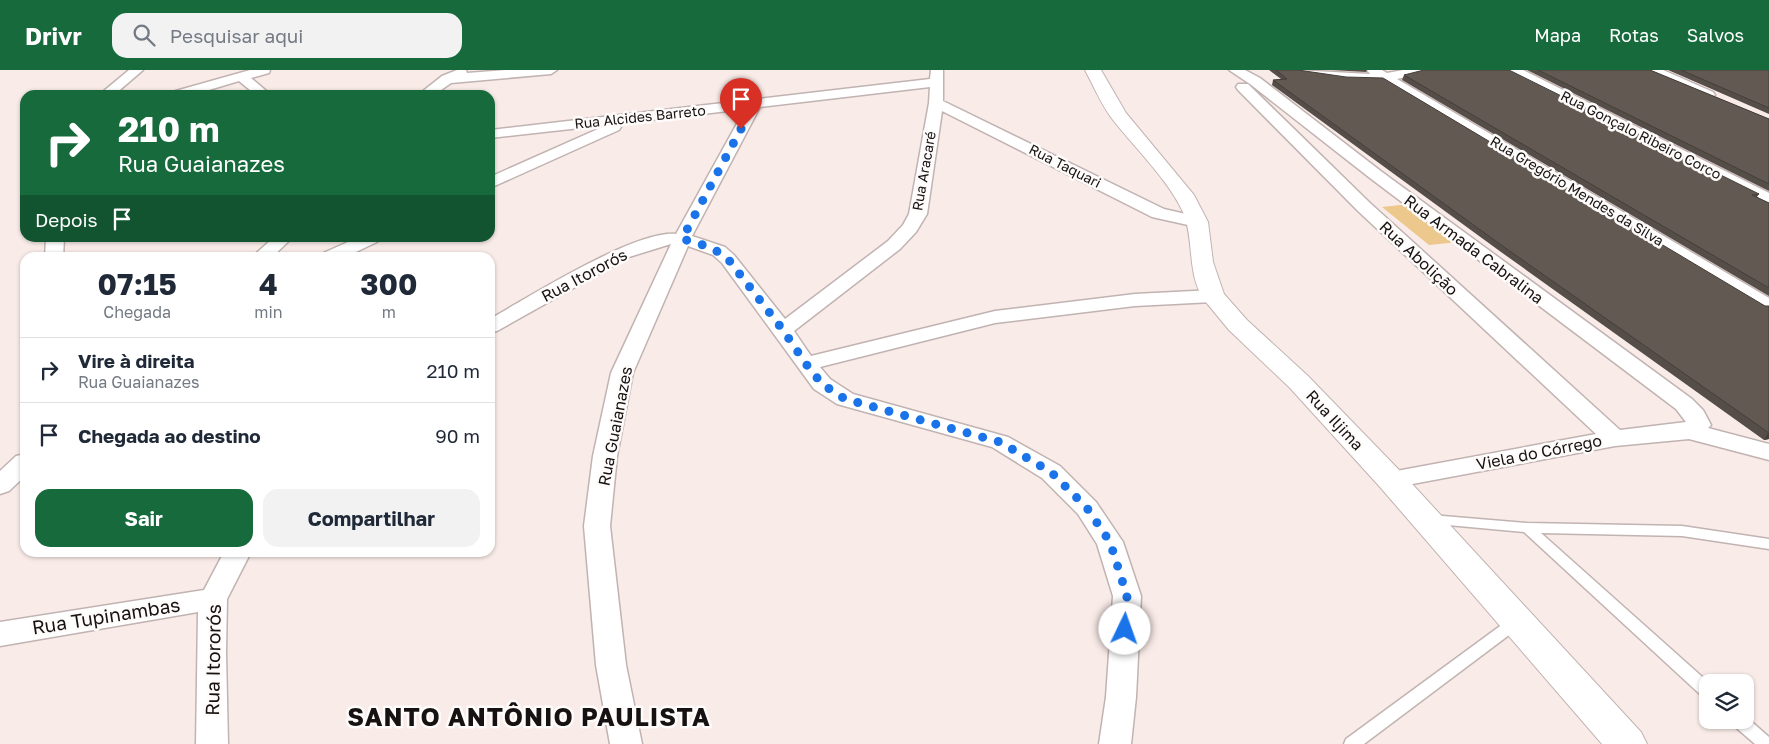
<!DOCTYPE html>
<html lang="pt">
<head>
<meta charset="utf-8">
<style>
	body { margin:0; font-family:"Golos Text",sans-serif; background:#f2f2f3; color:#1f2937; height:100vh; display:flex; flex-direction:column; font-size:19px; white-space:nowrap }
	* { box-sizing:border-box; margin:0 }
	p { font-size:16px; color:#747a83 }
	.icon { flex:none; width:28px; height:28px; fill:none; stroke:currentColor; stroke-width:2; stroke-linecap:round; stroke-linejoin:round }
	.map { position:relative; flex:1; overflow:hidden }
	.side { position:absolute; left:20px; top:182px; width:475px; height:305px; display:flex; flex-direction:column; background:#fff; border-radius:15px; box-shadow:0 1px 4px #0004 }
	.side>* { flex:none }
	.top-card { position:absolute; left:20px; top:20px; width:475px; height:152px; border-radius:15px; box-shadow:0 1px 4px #0004; background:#166a3b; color:#fff; overflow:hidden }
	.tools { position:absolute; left:1699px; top:604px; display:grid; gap:10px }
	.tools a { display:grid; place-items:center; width:55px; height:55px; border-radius:10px; background:#fff; box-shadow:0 1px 4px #0004; font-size:25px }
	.pin { position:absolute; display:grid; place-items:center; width:42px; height:42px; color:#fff; margin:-51px -21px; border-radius:50% 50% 50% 0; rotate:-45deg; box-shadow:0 0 5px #0007 }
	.pin .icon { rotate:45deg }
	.me { position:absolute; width:55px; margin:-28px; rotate:3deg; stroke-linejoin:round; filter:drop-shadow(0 0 4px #0008) }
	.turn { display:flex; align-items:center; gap:18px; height:105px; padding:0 15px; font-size:22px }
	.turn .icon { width:65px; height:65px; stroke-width:2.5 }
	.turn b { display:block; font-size:35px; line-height:42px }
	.then { display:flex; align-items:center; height:48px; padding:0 15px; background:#0003; gap:10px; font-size:19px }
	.eta { display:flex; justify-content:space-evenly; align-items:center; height:85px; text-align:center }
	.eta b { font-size:30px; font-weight:700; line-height:35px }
	.primary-button { display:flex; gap:10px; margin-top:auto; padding:10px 15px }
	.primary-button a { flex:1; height:58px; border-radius:15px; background:#166a3b; color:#fff; font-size:20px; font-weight:700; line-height:58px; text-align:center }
	.primary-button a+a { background:#f2f2f3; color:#1f2937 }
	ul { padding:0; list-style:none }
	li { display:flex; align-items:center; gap:15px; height:65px; padding:0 15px; border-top:1px solid #e0e1e3 }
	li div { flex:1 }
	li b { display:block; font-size:19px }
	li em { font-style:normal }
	header { display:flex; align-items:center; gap:30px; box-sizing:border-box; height:70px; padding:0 25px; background:#166a3b; color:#fff }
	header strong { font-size:24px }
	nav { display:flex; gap:28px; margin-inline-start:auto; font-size:18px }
	.search { width:350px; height:45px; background:#f2f2f3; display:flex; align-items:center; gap:12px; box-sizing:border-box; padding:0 18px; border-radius:15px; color:#747a83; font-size:19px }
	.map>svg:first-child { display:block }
	.green { fill:#edc88c }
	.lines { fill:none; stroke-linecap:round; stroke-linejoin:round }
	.lane-casing { stroke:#c1b3b1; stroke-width:3 }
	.street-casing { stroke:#c1b3b1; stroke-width:3 }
	.secondary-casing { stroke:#c1b3b1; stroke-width:2 }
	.lane { fill:#fff; fill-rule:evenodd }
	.street { fill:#fff; fill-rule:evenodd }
	.secondary { fill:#fff; fill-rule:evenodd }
	.wall { fill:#554d47 }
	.shaded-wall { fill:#453e3a }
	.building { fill:#635953; stroke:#453e3a }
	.route { stroke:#1a73e8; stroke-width:9; stroke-dasharray:0 16.2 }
	.labels { text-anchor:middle; stroke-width:5; stroke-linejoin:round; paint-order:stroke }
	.far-street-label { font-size:14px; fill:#171211; stroke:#fefbfb }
	.street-label { font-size:16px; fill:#171211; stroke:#fefbfb }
	.near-street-label { font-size:19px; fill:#171211; stroke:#fefbfb }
	.near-district-label { font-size:25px; font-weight:bold; letter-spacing:1px; fill:#171211; stroke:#fefbfb }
</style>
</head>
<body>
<header>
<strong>Drivr</strong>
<div class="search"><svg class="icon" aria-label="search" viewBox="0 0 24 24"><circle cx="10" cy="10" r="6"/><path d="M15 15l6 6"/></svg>Pesquisar aqui</div>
<nav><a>Mapa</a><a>Rotas</a><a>Salvos</a></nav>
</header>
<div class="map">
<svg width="1769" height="674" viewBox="0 0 1769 674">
	<rect width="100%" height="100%" fill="#f9ebe8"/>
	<polygon class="green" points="1410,134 1459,172 1429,175 1382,137"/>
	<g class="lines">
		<defs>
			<g id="lane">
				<polygon points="1431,445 1527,453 1682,456 1769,469 1769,479 1682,466 1541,463 1708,612 1708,628 1703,627 1524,462 1426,453 1425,450 1426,447"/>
				<polygon points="1516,546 1521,548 1523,552 1521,556 1364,674 1344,674 1346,669 1511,548"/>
				<polygon points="1745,646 1769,667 1769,674 1755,674 1733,655 1731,650 1745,650"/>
			</g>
			<g id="street">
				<polygon points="129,0 143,0 114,25 99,25"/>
				<polygon points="250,0 270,0 269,3 251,8 271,25 256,25 239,11 192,25 170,25 172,22"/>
				<polygon points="457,0 466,0 467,3 506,0 557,0 551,4 451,13 434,25 418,25 442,6"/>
				<path d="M931 0H943V31L1164 139 1203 148 1206 152 1203 156 1197 157 1152 147 942 41 927 144 916 162 900 179 794 261 811 286 995 241 1135 224 1213 220 1220 222 1223 226 1220 230 1213 232 1135 236 995 253 820 297 830 309 853 324 1008 367 1060 396 1096 432 1123 472 1141 526 1136 627 1131 674H1099L1106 627 1113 526 1097 474 1078 444 1042 408 992 377 837 334 814 319 722 193 713 185 688 176 633 303 617 386 610 456 626 595 642 674H610L596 595 584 456 593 386 611 303 671 174 629 187 497 261 490 263V249C529 227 635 160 676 164L745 39 618 54 621 57 619 60 490 118V107L607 55 490 68V60L930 9ZM930 17 929 33 909 144 903 155 888 171 785 249 734 185 725 177 692 166 760 37Z"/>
				<polygon points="1229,0 1245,0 1260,8 1382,102 1692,329 1703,340 1711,355 1708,358 1769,374 1769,390 1689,369 1615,376 1391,418 1382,416 1379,410 1382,404 1391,402 1596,364 1358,141 1238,20 1236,17 1238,14 1248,14 1370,133 1620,360 1686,352 1676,339 1370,108 1250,14"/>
				<polygon points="1296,0 1370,4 1367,0 1382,0 1387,3 1403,0 1423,0 1422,3 1397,9 1769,228 1769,242 1762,240 1382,11 1345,10 1297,3"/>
				<polygon points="1507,0 1523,0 1769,123 1769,134 1508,3"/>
				<polygon points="1646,0 1663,0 1713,22 1715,25 1708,29 1703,28 1647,3"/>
				<polygon points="46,168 64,168 63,188 45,188"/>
				<polygon points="273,168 292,168 271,188 251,188"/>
				<polygon points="357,168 380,168 377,172 343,188 318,188 321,184"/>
				<polygon points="25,384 25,406 9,421 0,424 0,401 16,386"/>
				<polygon points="224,482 251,482 227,529 226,583 228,674 196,674 198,542 0,576 0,552 204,520"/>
			</g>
			<path id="secondary" d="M1085 0H1101L1126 43 1194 125 1208 152 1213 192 1224 224 1247 250 1308 306 1402 403 1641 662 1647 674H1602L1380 417 1290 318 1229 260 1205 231C1186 205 1195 170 1183 142 1169 111 1135 78 1113 50 1102 36 1094 17 1085 0Z"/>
		</defs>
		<use href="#lane" class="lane-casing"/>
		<use href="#street" class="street-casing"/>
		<use href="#secondary" class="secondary-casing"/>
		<use href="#lane" class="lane"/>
		<use href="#street" class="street"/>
		<use href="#secondary" class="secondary"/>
	</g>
	<g class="wall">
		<polygon points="1269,0 1298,0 1765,236 1769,369 1764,370 1501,182 1272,15 1273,10 1281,9"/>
		<polygon points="1331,0 1367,0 1366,2"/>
		<polygon points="1527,0 1650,0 1769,49 1769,121"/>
		<polygon points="1668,0 1769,0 1769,44"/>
		<polygon points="1404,5 1759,124 1757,127 1769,133 1769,226 1402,10"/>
	</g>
	<polygon class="shaded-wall" points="1768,363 1769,363 1769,369 1764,370"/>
	<g class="building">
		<polygon points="1276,0 1298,0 1346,7 1383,8 1765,236 1769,236 1769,363 1504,177 1273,10 1287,9"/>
		<polygon points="1424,0 1509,0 1759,124 1752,125 1769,133 1769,218 1404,5"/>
		<polygon points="1538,0 1650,0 1769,49 1769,114"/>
		<polygon points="1681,0 1769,0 1769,38"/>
	</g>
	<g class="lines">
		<path class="route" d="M741 59 682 169C699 173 715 178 728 189L783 260 806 294 822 314 845 329 1000 372 1051 402 1087 438 1110 472 1127 526 1125 559"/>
	</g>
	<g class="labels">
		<g class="far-street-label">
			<text transform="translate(640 47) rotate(-6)" y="5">Rua Alcides Barreto</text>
			<text transform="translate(1641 65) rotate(27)" y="5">Rua Gonçalo Ribeiro Corco</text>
			<text transform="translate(1065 96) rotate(27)" y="5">Rua Taquari</text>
			<text transform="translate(924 101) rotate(-80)" y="5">Rua Aracaré</text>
			<text transform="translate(1577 121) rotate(31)" y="5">Rua Gregório Mendes da Silva</text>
		</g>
		<g class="street-label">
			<text transform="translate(1474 179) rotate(37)" y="6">Rua Armada Cabralina</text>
			<text transform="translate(1419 188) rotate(43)" y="6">Rua Abolição</text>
			<text transform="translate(584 205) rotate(-28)" y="6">Rua Itororós</text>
			<text transform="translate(1335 350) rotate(47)" y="6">Rua Iljima</text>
			<text transform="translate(615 356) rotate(-79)" y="6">Rua Guaianazes</text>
			<text transform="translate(1539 382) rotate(-11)" y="6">Viela do Córrego</text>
		</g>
		<g class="near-street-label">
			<text transform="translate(106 546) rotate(-9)" y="7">Rua Tupinambas</text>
			<text transform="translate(213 590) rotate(-89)" y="7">Rua Itororós</text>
		</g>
		<g class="near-district-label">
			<text x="529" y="656">SANTO ANTÔNIO PAULISTA</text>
		</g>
	</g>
</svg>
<div class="tools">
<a><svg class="icon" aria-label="layers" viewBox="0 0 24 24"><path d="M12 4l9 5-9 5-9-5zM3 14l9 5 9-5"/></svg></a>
</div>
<div class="pin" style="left:741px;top:59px;background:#d93025"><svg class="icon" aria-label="arrive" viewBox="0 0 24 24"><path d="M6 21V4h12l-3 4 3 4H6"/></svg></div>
<svg class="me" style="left:1125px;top:559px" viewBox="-20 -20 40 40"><circle r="19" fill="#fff"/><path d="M0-13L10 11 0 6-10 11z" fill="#1a73e8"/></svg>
<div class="top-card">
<div class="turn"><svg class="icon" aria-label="right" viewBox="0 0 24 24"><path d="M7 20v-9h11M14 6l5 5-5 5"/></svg><div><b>210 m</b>Rua Guaianazes</div></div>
<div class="then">Depois<svg class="icon" aria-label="arrive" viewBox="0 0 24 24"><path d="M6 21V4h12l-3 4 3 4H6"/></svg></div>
</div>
<section class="side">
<div class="eta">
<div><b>07:15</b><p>Chegada</p></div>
<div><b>4</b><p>min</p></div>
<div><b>300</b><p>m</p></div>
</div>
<ul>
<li><svg class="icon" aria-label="right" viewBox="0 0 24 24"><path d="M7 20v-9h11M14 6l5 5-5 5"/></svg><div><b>Vire à direita</b><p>Rua Guaianazes</p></div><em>210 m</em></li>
<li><svg class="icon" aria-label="arrive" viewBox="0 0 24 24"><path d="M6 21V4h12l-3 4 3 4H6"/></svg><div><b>Chegada ao destino</b></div><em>90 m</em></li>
</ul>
<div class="primary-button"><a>Sair</a><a>Compartilhar</a></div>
</section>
</div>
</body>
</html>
